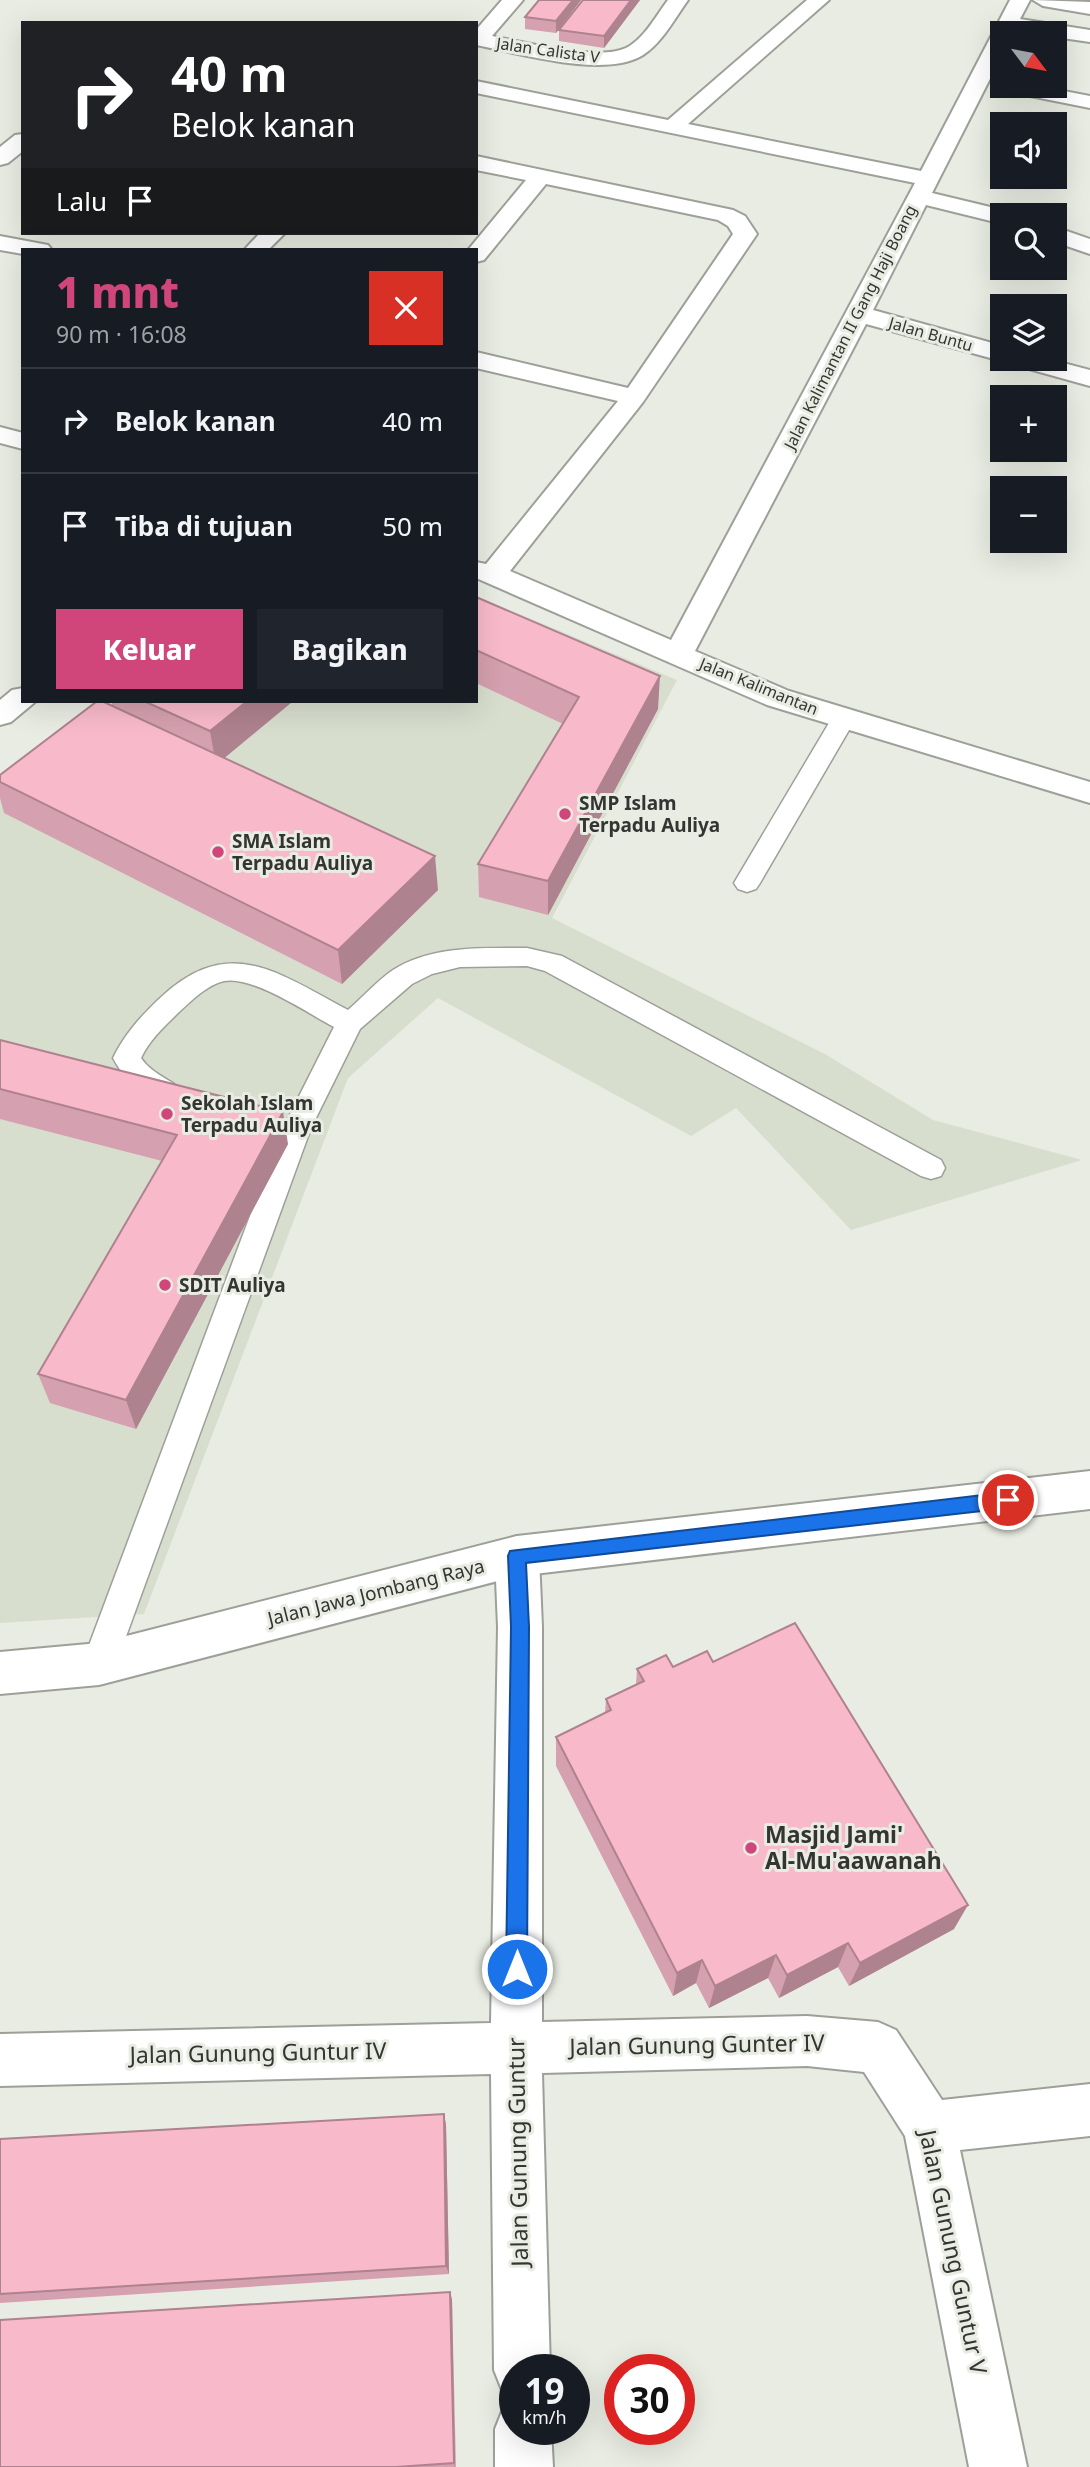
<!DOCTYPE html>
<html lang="id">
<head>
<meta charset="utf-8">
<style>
	body { margin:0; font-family:"Noto Sans",sans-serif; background:#20242c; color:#f1f3f6; height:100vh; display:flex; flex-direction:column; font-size:26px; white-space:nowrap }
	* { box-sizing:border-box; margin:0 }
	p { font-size:23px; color:#9ea1a6 }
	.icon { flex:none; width:38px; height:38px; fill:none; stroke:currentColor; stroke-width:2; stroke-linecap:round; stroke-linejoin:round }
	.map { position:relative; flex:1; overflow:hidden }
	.details { position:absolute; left:21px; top:248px; width:457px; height:455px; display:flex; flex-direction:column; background:#171b24; border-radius:0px; box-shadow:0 7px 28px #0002 }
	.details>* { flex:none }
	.banner { position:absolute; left:21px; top:21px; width:457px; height:214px; border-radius:0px; box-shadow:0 7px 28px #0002; background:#202124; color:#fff; overflow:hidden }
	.needle { width:46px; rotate:122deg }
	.controls { position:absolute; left:990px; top:21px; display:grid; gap:14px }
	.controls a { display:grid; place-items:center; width:77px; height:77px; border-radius:0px; background:#171b24; box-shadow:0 7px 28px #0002; font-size:35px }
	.speed { position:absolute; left:499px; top:2354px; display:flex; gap:14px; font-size:35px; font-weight:700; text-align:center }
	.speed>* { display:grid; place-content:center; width:91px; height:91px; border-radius:50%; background:#171b24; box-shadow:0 7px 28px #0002; line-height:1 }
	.speed small { font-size:18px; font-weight:400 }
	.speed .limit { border:10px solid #d22; background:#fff; color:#111 }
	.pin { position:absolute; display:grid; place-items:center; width:60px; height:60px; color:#fff; margin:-30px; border:4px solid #fff; border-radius:50%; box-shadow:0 2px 7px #0007 }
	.me { position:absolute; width:77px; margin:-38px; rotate:0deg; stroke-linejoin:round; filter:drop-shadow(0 0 5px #0008) }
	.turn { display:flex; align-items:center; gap:24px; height:147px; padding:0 35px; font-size:32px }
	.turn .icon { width:91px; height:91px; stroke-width:2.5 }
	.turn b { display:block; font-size:49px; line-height:60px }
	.then { display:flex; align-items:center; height:66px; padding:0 35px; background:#0003; gap:14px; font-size:26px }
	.round { display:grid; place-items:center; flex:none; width:74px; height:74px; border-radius:0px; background:#20242c }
	.headline { display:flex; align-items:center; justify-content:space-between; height:119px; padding:0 35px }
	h1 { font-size:42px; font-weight:800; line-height:52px; color:#d0457a }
	.action { display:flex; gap:14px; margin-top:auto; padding:14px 35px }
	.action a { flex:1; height:80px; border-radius:0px; background:#d0457a; color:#fff; font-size:28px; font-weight:800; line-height:80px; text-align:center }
	.action a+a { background:#20242c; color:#f1f3f6 }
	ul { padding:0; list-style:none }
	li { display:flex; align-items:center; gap:21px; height:105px; padding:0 35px; border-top:2px solid #363941 }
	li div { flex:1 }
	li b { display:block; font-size:26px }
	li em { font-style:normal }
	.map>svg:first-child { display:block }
	.built { fill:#d8dece }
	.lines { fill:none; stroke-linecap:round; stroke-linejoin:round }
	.lane-casing { stroke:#9da098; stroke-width:3 }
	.street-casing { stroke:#9da098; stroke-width:4 }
	.secondary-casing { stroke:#9da098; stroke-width:4 }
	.lane { fill:#fff; fill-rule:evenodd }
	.street { fill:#fff; fill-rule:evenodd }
	.secondary { fill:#fff; fill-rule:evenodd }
	.wall { fill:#d5a0af }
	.shaded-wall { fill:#ae828e }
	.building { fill:#f8bacb; stroke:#ae828e; stroke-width:2 }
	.route { fill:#1a73e8; stroke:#114b97; stroke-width:2 }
	.poi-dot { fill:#d0457a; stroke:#e8ece2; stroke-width:2.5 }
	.labels { text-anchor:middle; stroke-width:6; stroke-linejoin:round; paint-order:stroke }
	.far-street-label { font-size:16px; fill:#343532; stroke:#e8ece2 }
	.poi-label { font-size:19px; font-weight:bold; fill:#343532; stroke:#e8ece2; text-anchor:start }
	.street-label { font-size:19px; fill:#343532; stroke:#e8ece2 }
	.near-poi-label { font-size:23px; font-weight:bold; fill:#343532; stroke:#e8ece2; text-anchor:start }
	.near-street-label { font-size:23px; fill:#343532; stroke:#e8ece2 }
</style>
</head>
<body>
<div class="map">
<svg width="1090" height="2467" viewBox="0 0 1090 2467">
	<rect width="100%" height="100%" fill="#e8ece2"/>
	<polygon class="built" points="476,596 677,680 552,918 825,1054 933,1120 1082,1160 851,1230 736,1108 691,1136 438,998 348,1078 144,1614 0,1623 0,787 110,702 476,702"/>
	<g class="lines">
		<defs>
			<g id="lane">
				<polygon points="844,711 852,713 856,718 760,883 756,889 747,892 738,889 734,883 832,718 836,713"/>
				<path d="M527 948 562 956 941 1160 945 1168 941 1176 931 1179 921 1176 545 971 527 966 460 967 432 974 412 984 360 1029 311 1128 116 1664 111 1676 99 1680 87 1676 82 1664 283 1128 334 1027C309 1014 252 975 224 981 207 985 192 1000 179 1012 165 1026 150 1039 141 1058 154 1077 177 1081 184 1093L180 1100C150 1110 126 1082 113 1058 125 1034 140 1017 159 999 228 933 276 972 348 1010 363 997 377 981 393 970 432 945 483 948 527 948Z"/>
			</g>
			<g id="street">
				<path d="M502 0H523L492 36C522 42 599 61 626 48 644 39 656 16 668 0H688C675 18 662 43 643 55 605 79 518 53 476 45V30Z"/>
				<polygon points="807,0 829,0 688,124 921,171 1010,0 1030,0 1020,19 1090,30 1090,42 1055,37 1055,33 1015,30 1013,33 1003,33 1003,53 932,193 1011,212 1013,215 1003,215 1003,224 926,205 873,310 1003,346 1003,359 1048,359 1090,370 1090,386 1011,364 1008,360 994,359 866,324 695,651 789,691 1090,782 1090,803 767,705 476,578 476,562 486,564 618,401 476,368 476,352 628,388 733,234 728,226 718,220 546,184 484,260 476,262 476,250 468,250 526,180 476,170 476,156 733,210 745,216 757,234 643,402 510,571 671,640 915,183 476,93 476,81 668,120"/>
				<polygon points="1033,0 1090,2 1090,14 1043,6"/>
				<polygon points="1003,81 1003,86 1038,86 1090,96 1090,108 1000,90 997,86"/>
				<polygon points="23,134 23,151 8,163 0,165 0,147 15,135"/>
				<polygon points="1055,227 1090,239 1090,254 1055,242"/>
				<polygon points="260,233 285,233 268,250 244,250"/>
				<polygon points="0,236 48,245 52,250 23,250 23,254 0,250"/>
				<polygon points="0,427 23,433 23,449 0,443"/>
				<polygon points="23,688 23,702 35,702 11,722 0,725 0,700 12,690"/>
				<polygon points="517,1536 532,1542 539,1556 542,1627 542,2022 807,2016 878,2022 896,2030 942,2100 1090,2084 1090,2136 960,2150 1027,2467 969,2467 905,2136 864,2072 807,2066 542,2073 550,2370 514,2370 514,2395 502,2390 494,2370 491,2074 0,2086 0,2034 491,2023 498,1627 495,1556 502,1542"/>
				<polygon points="514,2404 514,2429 551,2429 553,2467 495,2467 495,2429 503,2409"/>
			</g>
			<polygon id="secondary" points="1090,1471 1090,1509 517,1576 99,1685 0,1694 0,1652 99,1643 517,1536"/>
		</defs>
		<use href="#lane" class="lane-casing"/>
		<use href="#street" class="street-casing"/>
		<use href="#secondary" class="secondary-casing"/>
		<use href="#lane" class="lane"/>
		<use href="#street" class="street"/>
		<use href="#secondary" class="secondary"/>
	</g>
	<g class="wall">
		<polygon points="539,0 581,0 556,33 525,29 525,17"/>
		<polygon points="583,0 640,0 604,48 559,41 559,30"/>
		<polygon points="476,597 658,709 548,915 479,897 478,864 563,724 476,683"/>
		<polygon points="112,702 292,702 224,758 438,890 342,984 4,813 0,798 0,775 112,706"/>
		<polygon points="0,1040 288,1144 136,1429 50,1403 38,1374 162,1161 0,1119"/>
		<polygon points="713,1662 954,1929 849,1986 838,1967 779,1998 768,1978 709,2008 696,1983 673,1996 556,1766 556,1737 605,1713 606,1699 636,1685 637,1669 673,1667"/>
		<polygon points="444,2114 446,2125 449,2274 0,2303 0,2139"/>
		<polygon points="450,2292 452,2300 456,2467 0,2467"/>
	</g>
	<g class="shaded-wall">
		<polygon points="573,0 581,0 556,33 556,21"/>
		<polygon points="631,0 640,0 604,48 604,36"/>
		<polygon points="660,676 658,709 548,915 548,881"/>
		<polygon points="246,702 292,702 216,765 210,731"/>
		<polygon points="435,856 438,890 342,984 338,950"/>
		<polygon points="283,1112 288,1144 136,1429 126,1400"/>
		<polygon points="968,1905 954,1929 849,1986 860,1963"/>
		<polygon points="848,1943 838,1967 779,1998 787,1975"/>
		<polygon points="776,1955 768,1978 709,2008 715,1986"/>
		<polygon points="702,1960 696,1983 673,1996 677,1973"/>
		<polygon points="444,2114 446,2125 449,2274 446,2266"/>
		<polygon points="450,2292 452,2300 455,2467 454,2463"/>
	</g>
	<g class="building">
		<polygon points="539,0 573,0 556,21 525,17"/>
		<polygon points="583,0 631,0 604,36 559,30"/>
		<polygon points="476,597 660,676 548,881 478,864 579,697 476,650"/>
		<polygon points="96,702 104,702 435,856 338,950 0,782 0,775"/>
		<polygon points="146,702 246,702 210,731"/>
		<polygon points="0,1040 283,1112 126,1400 38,1374 177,1135 0,1089"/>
		<polygon points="795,1623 968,1905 860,1963 848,1943 787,1975 776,1955 715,1986 702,1960 677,1973 556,1737 611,1710 606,1699 644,1681 637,1669 666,1655 673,1667 707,1651 713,1662"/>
		<polygon points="444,2114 446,2266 0,2294 0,2139"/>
		<polygon points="450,2292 454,2463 396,2467 0,2467 0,2320"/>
	</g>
	<polygon class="route" points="1008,1492 1014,1494 1017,1500 1014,1505 1008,1508 526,1563 529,1627 527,1969 524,1977 517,1980 509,1977 506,1969 511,1627 508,1556 510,1551"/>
	<g class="poi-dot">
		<circle cx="565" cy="814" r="7"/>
		<circle cx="218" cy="852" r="7"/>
		<circle cx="167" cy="1114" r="7"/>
		<circle cx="165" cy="1285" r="7"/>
		<circle cx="751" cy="1848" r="7"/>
	</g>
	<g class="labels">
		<g class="far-street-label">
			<text transform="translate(548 50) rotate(8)" y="6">Jalan Calista V</text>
			<text transform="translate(850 327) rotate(-63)" y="6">Jalan Kalimantan II Gang Haji Boang</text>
			<text transform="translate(931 334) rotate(16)" y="6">Jalan Buntu</text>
			<text transform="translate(759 686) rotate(22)" y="6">Jalan Kalimantan</text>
		</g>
		<g class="poi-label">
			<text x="579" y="810">SMP Islam<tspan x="579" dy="22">Terpadu Auliya</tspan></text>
			<text x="232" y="848">SMA Islam<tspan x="232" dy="22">Terpadu Auliya</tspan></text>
			<text x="181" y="1110">Sekolah Islam<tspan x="181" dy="22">Terpadu Auliya</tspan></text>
			<text x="179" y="1292">SDIT Auliya</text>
		</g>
		<g class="street-label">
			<text transform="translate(376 1592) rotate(-14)" y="7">Jalan Jawa Jombang Raya</text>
		</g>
		<g class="near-poi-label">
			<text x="765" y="1843">Masjid Jami'<tspan x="765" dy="26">Al-Mu'aawanah</tspan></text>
		</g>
		<g class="near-street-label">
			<text transform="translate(697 2045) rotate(-1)" y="8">Jalan Gunung Gunter IV</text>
			<text transform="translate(258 2053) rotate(-1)" y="8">Jalan Gunung Guntur IV</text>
			<text transform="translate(518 2152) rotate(-91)" y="8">Jalan Gunung Guntur</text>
			<text transform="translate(953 2252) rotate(78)" y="8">Jalan Gunung Guntur V</text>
		</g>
	</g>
</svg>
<div class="controls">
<a><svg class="needle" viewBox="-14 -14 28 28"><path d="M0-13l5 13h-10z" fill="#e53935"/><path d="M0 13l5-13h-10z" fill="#9ea1a6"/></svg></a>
<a><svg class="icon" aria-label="sound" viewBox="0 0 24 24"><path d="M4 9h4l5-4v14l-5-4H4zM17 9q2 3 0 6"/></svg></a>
<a><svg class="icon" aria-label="search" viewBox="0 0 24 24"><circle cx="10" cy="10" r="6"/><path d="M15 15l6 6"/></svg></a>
<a><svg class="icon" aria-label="layers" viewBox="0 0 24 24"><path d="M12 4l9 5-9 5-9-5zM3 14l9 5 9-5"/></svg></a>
<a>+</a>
<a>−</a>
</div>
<div class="speed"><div>19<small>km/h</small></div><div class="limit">30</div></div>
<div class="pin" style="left:1008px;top:1500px;background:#d93025"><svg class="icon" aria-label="arrive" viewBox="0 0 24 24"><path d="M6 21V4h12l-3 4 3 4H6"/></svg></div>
<svg class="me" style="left:517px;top:1969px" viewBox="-20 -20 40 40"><circle r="17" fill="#1a73e8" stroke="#fff" stroke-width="3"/><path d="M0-11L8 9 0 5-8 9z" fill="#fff"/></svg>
<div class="banner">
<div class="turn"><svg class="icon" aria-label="right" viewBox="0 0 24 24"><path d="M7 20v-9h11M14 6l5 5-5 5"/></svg><div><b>40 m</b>Belok kanan</div></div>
<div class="then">Lalu<svg class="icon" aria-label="arrive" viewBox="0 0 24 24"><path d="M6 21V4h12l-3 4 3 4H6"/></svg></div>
</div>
<section class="details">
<div class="headline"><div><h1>1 mnt</h1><p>90 m · 16:08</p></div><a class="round" style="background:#d93025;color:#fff"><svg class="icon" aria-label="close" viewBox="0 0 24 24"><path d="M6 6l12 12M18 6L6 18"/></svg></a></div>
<ul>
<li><svg class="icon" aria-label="right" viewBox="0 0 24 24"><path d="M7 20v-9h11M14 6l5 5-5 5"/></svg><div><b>Belok kanan</b></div><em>40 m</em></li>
<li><svg class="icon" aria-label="arrive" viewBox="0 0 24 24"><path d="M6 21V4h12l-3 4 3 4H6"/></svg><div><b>Tiba di tujuan</b></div><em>50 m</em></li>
</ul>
<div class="action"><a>Keluar</a><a>Bagikan</a></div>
</section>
</div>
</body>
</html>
